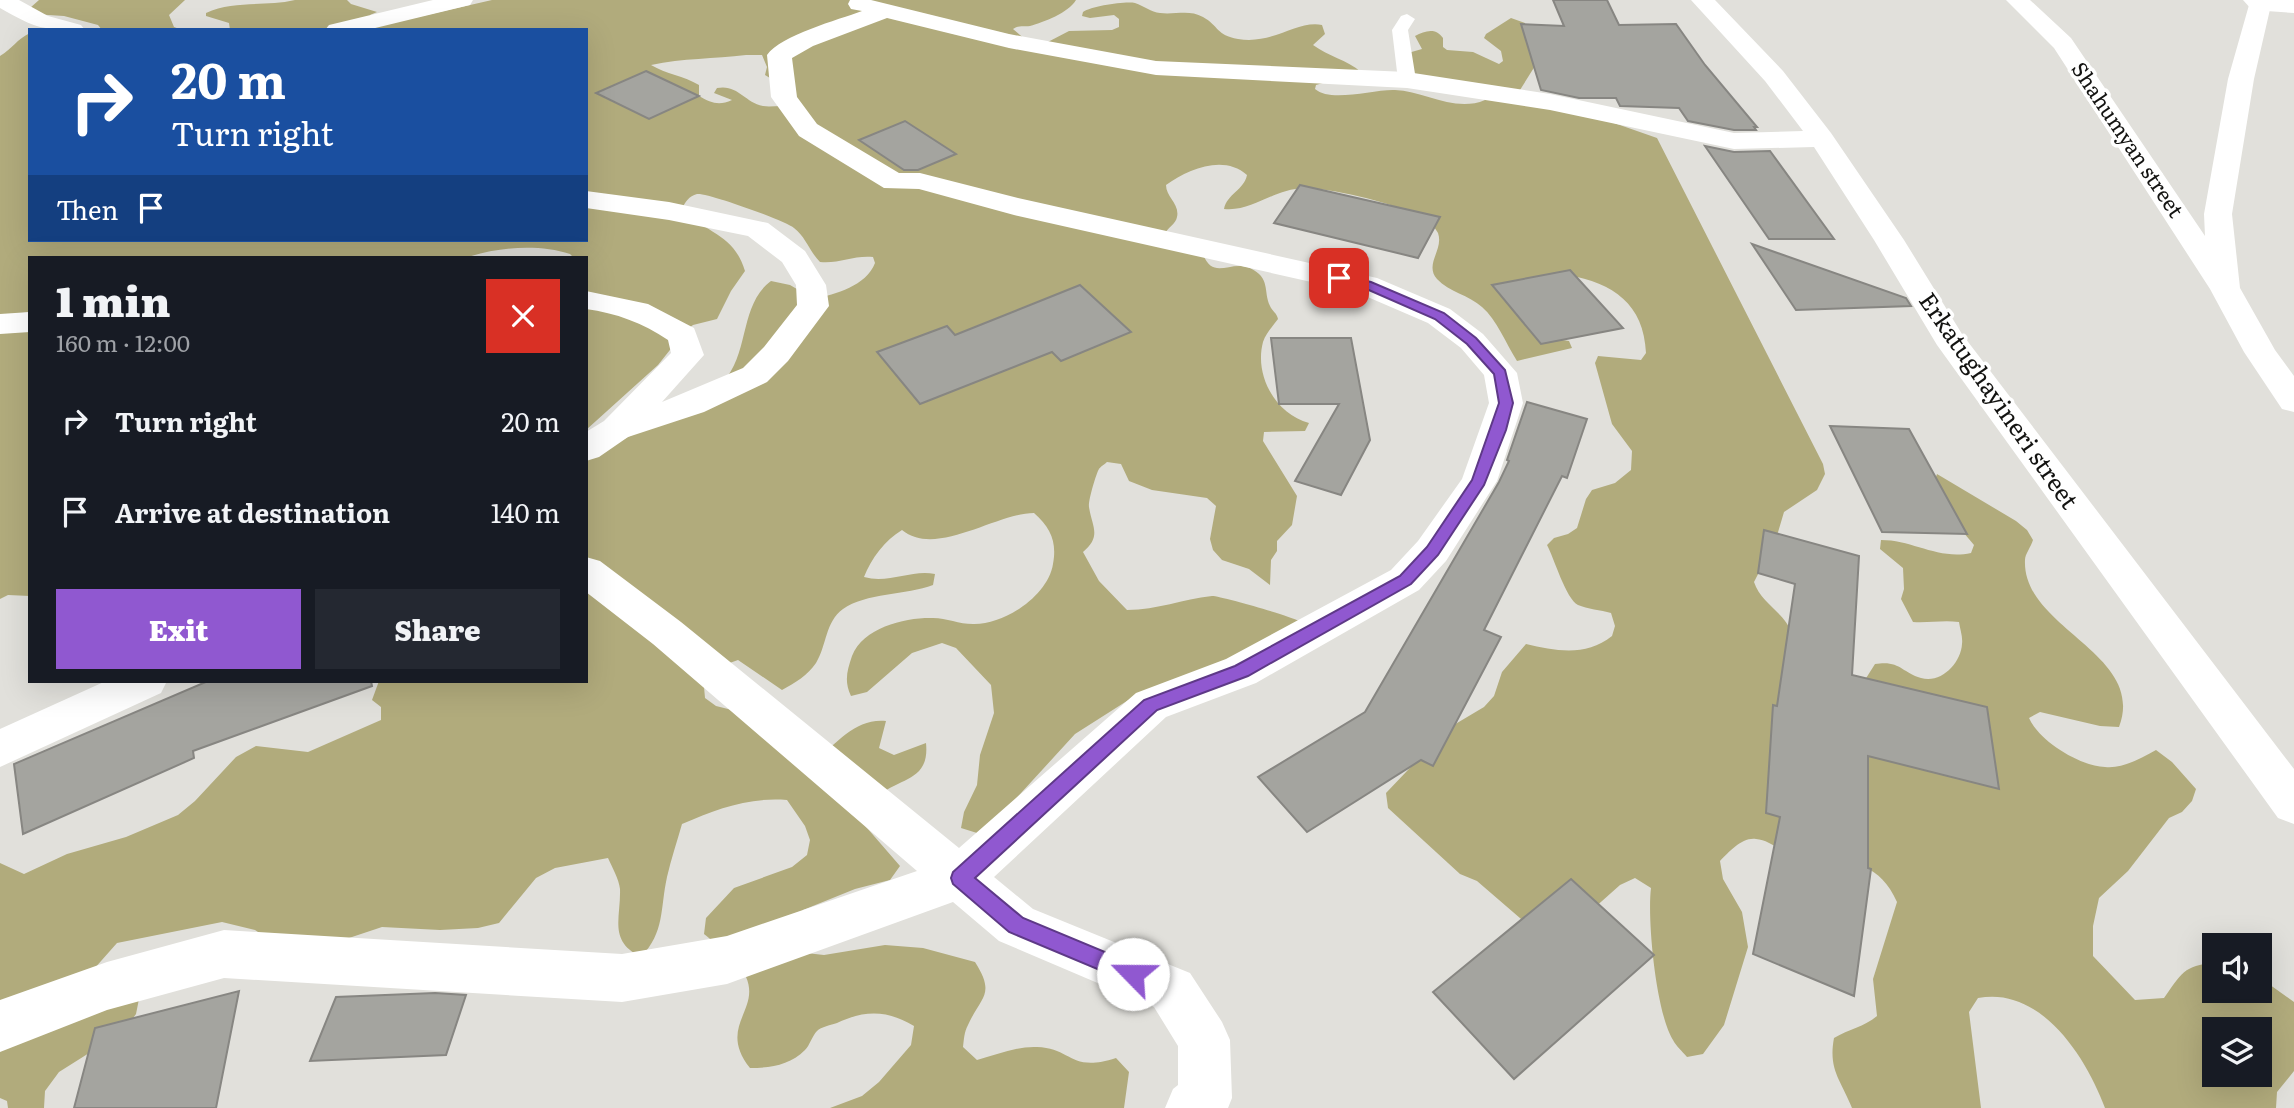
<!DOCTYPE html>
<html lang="en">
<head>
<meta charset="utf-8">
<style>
	body { margin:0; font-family:Literata,serif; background:#242831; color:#f1f3f6; height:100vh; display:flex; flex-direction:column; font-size:26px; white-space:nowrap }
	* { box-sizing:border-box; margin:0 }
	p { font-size:23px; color:#9ea1a6 }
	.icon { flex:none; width:38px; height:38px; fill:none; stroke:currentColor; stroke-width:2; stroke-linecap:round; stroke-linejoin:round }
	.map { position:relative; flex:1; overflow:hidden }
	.sheet { position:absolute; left:28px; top:256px; width:560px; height:427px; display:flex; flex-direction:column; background:#171b24; border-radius:0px; box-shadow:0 7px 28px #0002 }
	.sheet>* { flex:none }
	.top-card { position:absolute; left:28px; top:28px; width:560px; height:214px; border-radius:0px; box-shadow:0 7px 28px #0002; background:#1a4fa0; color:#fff; overflow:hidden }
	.fabs { position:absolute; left:2202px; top:933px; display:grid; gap:14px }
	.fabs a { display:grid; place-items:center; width:70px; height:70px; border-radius:0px; background:#171b24; box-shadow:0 7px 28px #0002; font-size:35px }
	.pin { position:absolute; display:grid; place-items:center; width:60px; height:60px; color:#fff; margin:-30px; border-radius:14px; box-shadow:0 4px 10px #0006 }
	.me { position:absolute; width:77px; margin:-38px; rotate:293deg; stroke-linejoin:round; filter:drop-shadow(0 0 5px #0008) }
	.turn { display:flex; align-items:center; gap:24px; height:147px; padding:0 28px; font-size:32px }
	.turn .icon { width:91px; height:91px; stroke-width:2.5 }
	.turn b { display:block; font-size:49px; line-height:60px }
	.then { display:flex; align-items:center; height:66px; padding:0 28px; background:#0003; gap:14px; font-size:26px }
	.round { display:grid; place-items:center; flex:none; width:74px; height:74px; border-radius:0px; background:#242831 }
	.overview { display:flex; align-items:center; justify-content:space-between; height:119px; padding:0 28px }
	h1 { font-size:42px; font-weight:800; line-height:52px }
	.primary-button { display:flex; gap:14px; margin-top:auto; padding:14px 28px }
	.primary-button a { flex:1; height:80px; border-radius:0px; background:#9058d0; color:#fff; font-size:28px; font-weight:800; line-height:80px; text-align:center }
	.primary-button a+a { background:#242831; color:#f1f3f6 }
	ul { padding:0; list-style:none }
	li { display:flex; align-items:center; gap:21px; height:91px; padding:0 28px }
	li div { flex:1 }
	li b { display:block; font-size:26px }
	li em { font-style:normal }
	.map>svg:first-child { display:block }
	.forest { fill:#b1ab7c; fill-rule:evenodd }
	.building { fill:#a4a49f; stroke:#878682; stroke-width:2 }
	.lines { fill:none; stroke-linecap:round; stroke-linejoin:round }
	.service { fill:#fff; fill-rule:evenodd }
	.minor { fill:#fff; fill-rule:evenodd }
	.tertiary { fill:#fff; fill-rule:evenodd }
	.route { fill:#9058d0; stroke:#5e3987; stroke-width:2 }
	.labels { text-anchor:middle; stroke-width:7; stroke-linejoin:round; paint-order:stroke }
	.far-street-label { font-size:21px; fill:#131311; stroke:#fff }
	.street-label { font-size:24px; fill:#131311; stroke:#fff }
</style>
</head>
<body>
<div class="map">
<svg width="2294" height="1108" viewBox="0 0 2294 1108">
	<rect width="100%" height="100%" fill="#e1e0db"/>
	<g class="forest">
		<polygon points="39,0 185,0 169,15 174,27 182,30 102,30 98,25 64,16 33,14 30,8"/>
		<path d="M295 0H347L351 4 377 12 370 15 374 27 492 0H1076C1068 13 1044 22 1030 26 1022 27 1019 25 1013 29L1028 42 1044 44 1069 31 1112 30 1119 27V19L1114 15 1090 18 1082 16 1083 12C1092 6 1125 1 1135 3 1144 6 1151 12 1160 13 1175 15 1189 9 1203 17 1219 26 1216 35 1238 39 1273 45 1297 20 1322 25L1325 34 1313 45C1328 56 1347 60 1361 72L1316 85 1315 89C1331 103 1374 89 1395 90 1424 91 1455 113 1485 100L1482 96 1417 78 1403 60 1408 53 1422 49 1415 36C1425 31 1435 27 1443 38V47L1447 50 1473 52 1499 64 1503 61 1501 51 1484 38 1486 34 1511 18 1525 23 1535 66 1520 90 1657 138 1823 464 1825 474 1817 490 1784 512 1776 539 1754 582C1761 604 1785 612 1792 634L1863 683 1875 664C1900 660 1901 672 1921 678 1941 684 1961 663 1962 644 1963 637 1960 629 1959 622 1943 620 1929 623 1913 622L1901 599 1904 589 1903 568 1880 549 1881 540C1913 540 1938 560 1971 553L1974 545 1947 513 1934 482 1937 474 2016 521 2027 530 2033 540C2031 547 2025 554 2025 560 2022 629 2147 653 2119 727L2100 726 2040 712 2029 718C2039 741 2079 766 2105 767 2123 769 2141 758 2156 750L2172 762 2196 789 2192 801 2182 812 2169 818 2128 871 2099 898 2093 926V956L2135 1000 2164 998C2181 974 2184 965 2214 963V990H2259V977L2294 1002V1071L2277 1092 2276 1108H2105C2086 1057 2041 986 1978 998L1969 1012 1981 1108H1852C1841 1080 1828 1070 1834 1038 1849 1029 1864 1027 1877 1016L1873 979 1897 902C1880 864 1855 862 1817 858 1809 858 1798 859 1790 855 1779 850 1769 840 1756 839 1742 837 1729 852 1720 861L1723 879 1742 912 1748 947 1724 1025 1703 1054 1687 1057C1682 1051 1676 1046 1673 1040 1656 1013 1647 919 1651 888L1635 878 1620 885 1574 926 1536 932 1477 881 1460 874 1388 808 1386 793 1447 729 1484 707 1494 696 1502 672 1526 644C1556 651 1586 657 1612 636L1615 626 1611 613C1601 610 1587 609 1578 605 1566 599 1554 558 1547 545L1554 538 1568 534 1577 528 1586 499 1592 490 1615 483 1631 470 1632 451 1612 424 1595 363 1598 356 1641 360 1646 353C1644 304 1613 283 1568 275L1556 339 1569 341 1572 348 1517 361C1506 344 1497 320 1482 307 1469 295 1449 292 1437 279 1424 264 1444 250 1438 233 1428 208 1332 188 1305 188 1272 189 1253 212 1224 209 1227 194 1244 190 1247 175 1224 154 1188 169 1166 185 1166 197 1180 204 1177 217 1176 224 1167 228 1164 235L1201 248C1211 284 1229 259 1250 268 1271 278 1263 291 1270 306 1272 311 1277 313 1278 319 1273 326 1266 333 1263 342 1254 376 1276 414 1309 423L1305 431 1264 432 1263 441 1297 496 1292 525 1277 541V551L1271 560 1270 585 1249 569 1222 560 1213 550 1210 539 1216 506 1207 498 1152 490 1129 481 1121 464 1107 462C1106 463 1099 468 1099 469 1096 474 1088 501 1089 507 1092 527 1102 536 1083 552L1099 581 1127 610C1158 610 1182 599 1212 596 1221 596 1290 616 1299 621L1298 633 1141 692 1075 734 1011 804 977 833 961 828 964 812 977 785 980 755 994 713 991 685 956 648 942 643 912 653 867 692 851 696C844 681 847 671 852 656 863 628 903 618 930 618 945 617 958 624 973 624 1004 625 1048 596 1053 564 1057 542 1051 528 1034 513 996 513 936 558 902 530 885 540 871 559 864 577 889 584 912 569 935 574L933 585C907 595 865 593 843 609 825 622 827 645 816 663 808 675 795 683 782 690L738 660 724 665 704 687 705 698 716 706 732 710 816 760C838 742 856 718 886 721L879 748 894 755 926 743C930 782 899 777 877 797 870 803 865 814 861 821L900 866 890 880 855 889 803 910 788 951 824 955 885 945 923 948 975 962C996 995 981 996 968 1025 964 1032 964 1040 963 1047L977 1060C996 1055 1017 1046 1037 1047 1072 1048 1070 1073 1116 1058L1129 1072 1124 1108H830L862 1096 879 1082 911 1045 914 1026C887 1010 865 1010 837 1023 831 1025 821 1027 817 1031 812 1036 810 1045 805 1050 790 1065 771 1068 750 1068 717 1026 761 1011 746 977 739 961 717 945 704 934L706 918 734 888 792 867 807 855 810 840 805 826 787 800C748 797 717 809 682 824 677 842 671 859 667 877 660 909 665 932 641 957 608 941 621 918 620 889 619 879 612 867 608 858L555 868 536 878 499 923 478 928 440 930 382 927 343 940 267 938 255 930 222 922 117 943 86 978 140 994 136 1014 124 1031 59 1072 45 1091 44 1108H8L7 1101 0 1098V863L24 874 67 854 126 837 178 815 195 801 236 757 256 746 308 752 381 720V707L372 700 379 681H586V458C624 440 660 420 696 399 704 394 717 389 723 382 750 353 739 305 771 281L790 285 814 299C836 294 866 286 875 263L873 257C854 255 839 264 820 262 809 251 806 237 794 228 786 221 706 192 697 194 689 196 685 202 682 209 707 234 734 234 745 271L731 291 717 319 693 325 685 331 658 365 586 430V257H573L570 254C539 244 499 247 468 257H30V312L15 314 30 322V596L8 595 0 599V56C12 49 17 39 30 33V240H586V30H230L229 23 206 16V13C234 0 265 7 295 0ZM746 55H762L767 67 765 75 780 84 781 106C775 106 769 107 763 106 744 102 738 84 717 88L714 93 732 100C719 106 711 103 699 96V85C684 76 666 74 651 65 683 58 714 59 746 55ZM2214 1029H2259V1074H2214Z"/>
	</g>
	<g class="building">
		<polygon points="1553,0 1607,0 1619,25 1676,24 1705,65 1757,127 1754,127 1756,130 1734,130 1688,121 1679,108 1620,106 1616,98 1579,98 1541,90 1521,24 1564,26"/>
		<polygon points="646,71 699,96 649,119 596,93"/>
		<polygon points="905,121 956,154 918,170 904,170 859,140"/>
		<polygon points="1705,146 1734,152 1770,151 1834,239 1769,239"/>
		<polygon points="1300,185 1440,217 1418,258 1274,223"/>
		<polygon points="1752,244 1906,298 1911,306 1796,310"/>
		<polygon points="1570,270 1623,328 1541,344 1492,285"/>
		<polygon points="1080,285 1131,332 1061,361 1052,352 920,404 877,352 947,326 955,335"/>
		<polygon points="1271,338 1351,338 1370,440 1341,495 1295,481 1339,404 1279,404"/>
		<polygon points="1527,402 1587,419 1567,478 1562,476 1484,630 1501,637 1433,766 1421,760 1307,832 1258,777 1365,712 1499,482 1509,461 1507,460"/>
		<polygon points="1830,426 1909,429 1967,534 1882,532"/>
		<polygon points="1764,530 1859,556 1852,675 1987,707 1999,789 1868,756 1868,868 1871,869 1854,996 1753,954 1780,817 1766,813 1773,705 1777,706 1795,584 1758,573"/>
		<polygon points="208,681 371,681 372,686 193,751 194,758 23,834 14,764"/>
		<polygon points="1571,879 1654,955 1514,1079 1433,992"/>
		<polygon points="239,991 216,1108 74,1108 95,1028"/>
		<polygon points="435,993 466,995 446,1055 310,1061 336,997"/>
	</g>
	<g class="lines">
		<polygon class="service" points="1407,14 1415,19 1408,30 1416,80 1407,85 1398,80 1392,30 1401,16"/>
		<g class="minor">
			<path d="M0 0H19L48 16 81 25 85 30C42 30 37 29 0 8Z"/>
			<polygon points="433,0 473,0 470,5 367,30 325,30 329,25"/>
			<path d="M850 0H871L1009 34 1156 61 1407 72 1550 94 1734 133 1803 131 1765 81 1691 0H1715L1783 71 1831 133 1904 240 1962 334 2294 769V824L2278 818 1937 345 1874 240 1814 147 1734 149 1550 110 1407 88 1156 75 1009 48 887 18 813 46 792 58 797 97 817 124 899 173H920L1018 198 1377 278 1450 309 1483 334 1517 373 1523 403 1497 481 1446 561 1419 590 1256 683 1166 717 994 877 1033 909 1190 973 1222 1022 1230 1040 1232 1098 1228 1108H1165L1173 1089 1178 1085V1046L1154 1007 999 941 953 902 727 984 622 1002 224 978 107 1010 0 1052V1000L107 962 224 930 622 954 727 936 917 871 653 644 586 592V557L600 561 681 622 959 848 1136 693 1226 659 1391 570 1418 541 1462 479 1489 403 1484 375 1461 348 1428 323 1356 292 1014 215 919 189 884 188 799 136 771 97 767 55C781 35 838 20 862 11L851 9 848 4Z"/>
			<polygon points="2006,0 2030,0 2071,38 2205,236 2204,214 2228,79 2249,5 2252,0 2268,0 2271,5 2254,79 2232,214 2240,288 2275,350 2294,376 2294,412 2282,409 2244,352 2210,289 2054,48"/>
			<path d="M586 191 669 202 768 223 805 251 826 285 829 306 788 361 767 382 704 412 628 437 599 457 586 461V432L604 421 671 353 668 340C643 323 616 313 586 309V291L648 304 694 328 704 355 662 402 743 368 764 347 797 305 796 285 782 262 748 236 669 220 586 208Z"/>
			<polygon points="30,312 30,332 0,334 0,314"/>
			<polygon points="106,681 167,681 161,693 0,767 0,729"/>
		</g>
		<polygon class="tertiary" points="2243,0 2294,0 2294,13 2252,10"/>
	</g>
	<polygon class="route" points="1339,275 1371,282 1444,313 1476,338 1505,370 1513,403 1506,430 1484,485 1438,555 1411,584 1248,676 1157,710 975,878 1023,918 1141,967 1144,974 1141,981 1133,984 1009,932 953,884 951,878 953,872 1144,700 1235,666 1400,576 1427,547 1472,480 1499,403 1494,374 1467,344 1435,319 1362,287 1335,281 1333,278"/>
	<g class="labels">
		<g class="far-street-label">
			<text transform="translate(2127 140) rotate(56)" y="7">Shahumyan street</text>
		</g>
		<g class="street-label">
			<text transform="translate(1998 401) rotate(55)" y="8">Erkatughayineri street</text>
		</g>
	</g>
</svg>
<div class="fabs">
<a><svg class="icon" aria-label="sound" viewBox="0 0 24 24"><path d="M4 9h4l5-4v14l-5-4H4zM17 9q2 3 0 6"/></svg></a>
<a><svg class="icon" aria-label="layers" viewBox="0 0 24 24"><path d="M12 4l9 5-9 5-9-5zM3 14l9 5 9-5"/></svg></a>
</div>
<div class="pin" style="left:1339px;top:278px;background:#d93025"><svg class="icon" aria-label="arrive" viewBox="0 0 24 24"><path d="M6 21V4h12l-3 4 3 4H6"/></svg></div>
<svg class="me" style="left:1133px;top:974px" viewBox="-20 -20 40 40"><circle r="19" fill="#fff"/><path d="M0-13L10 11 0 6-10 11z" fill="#9058d0"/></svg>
<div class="top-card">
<div class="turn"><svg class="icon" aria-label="right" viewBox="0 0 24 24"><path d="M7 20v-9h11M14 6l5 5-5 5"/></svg><div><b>20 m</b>Turn right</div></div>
<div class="then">Then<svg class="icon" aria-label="arrive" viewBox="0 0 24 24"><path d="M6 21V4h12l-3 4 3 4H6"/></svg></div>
</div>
<section class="sheet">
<div class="overview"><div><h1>1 min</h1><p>160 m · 12:00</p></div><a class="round" style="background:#d93025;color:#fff"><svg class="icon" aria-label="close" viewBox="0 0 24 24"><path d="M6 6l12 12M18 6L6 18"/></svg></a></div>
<ul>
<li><svg class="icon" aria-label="right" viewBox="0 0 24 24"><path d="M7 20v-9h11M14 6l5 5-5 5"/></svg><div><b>Turn right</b></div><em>20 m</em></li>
<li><svg class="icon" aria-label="arrive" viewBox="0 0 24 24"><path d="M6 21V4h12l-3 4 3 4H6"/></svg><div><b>Arrive at destination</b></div><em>140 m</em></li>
</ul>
<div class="primary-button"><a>Exit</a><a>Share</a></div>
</section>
</div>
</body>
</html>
